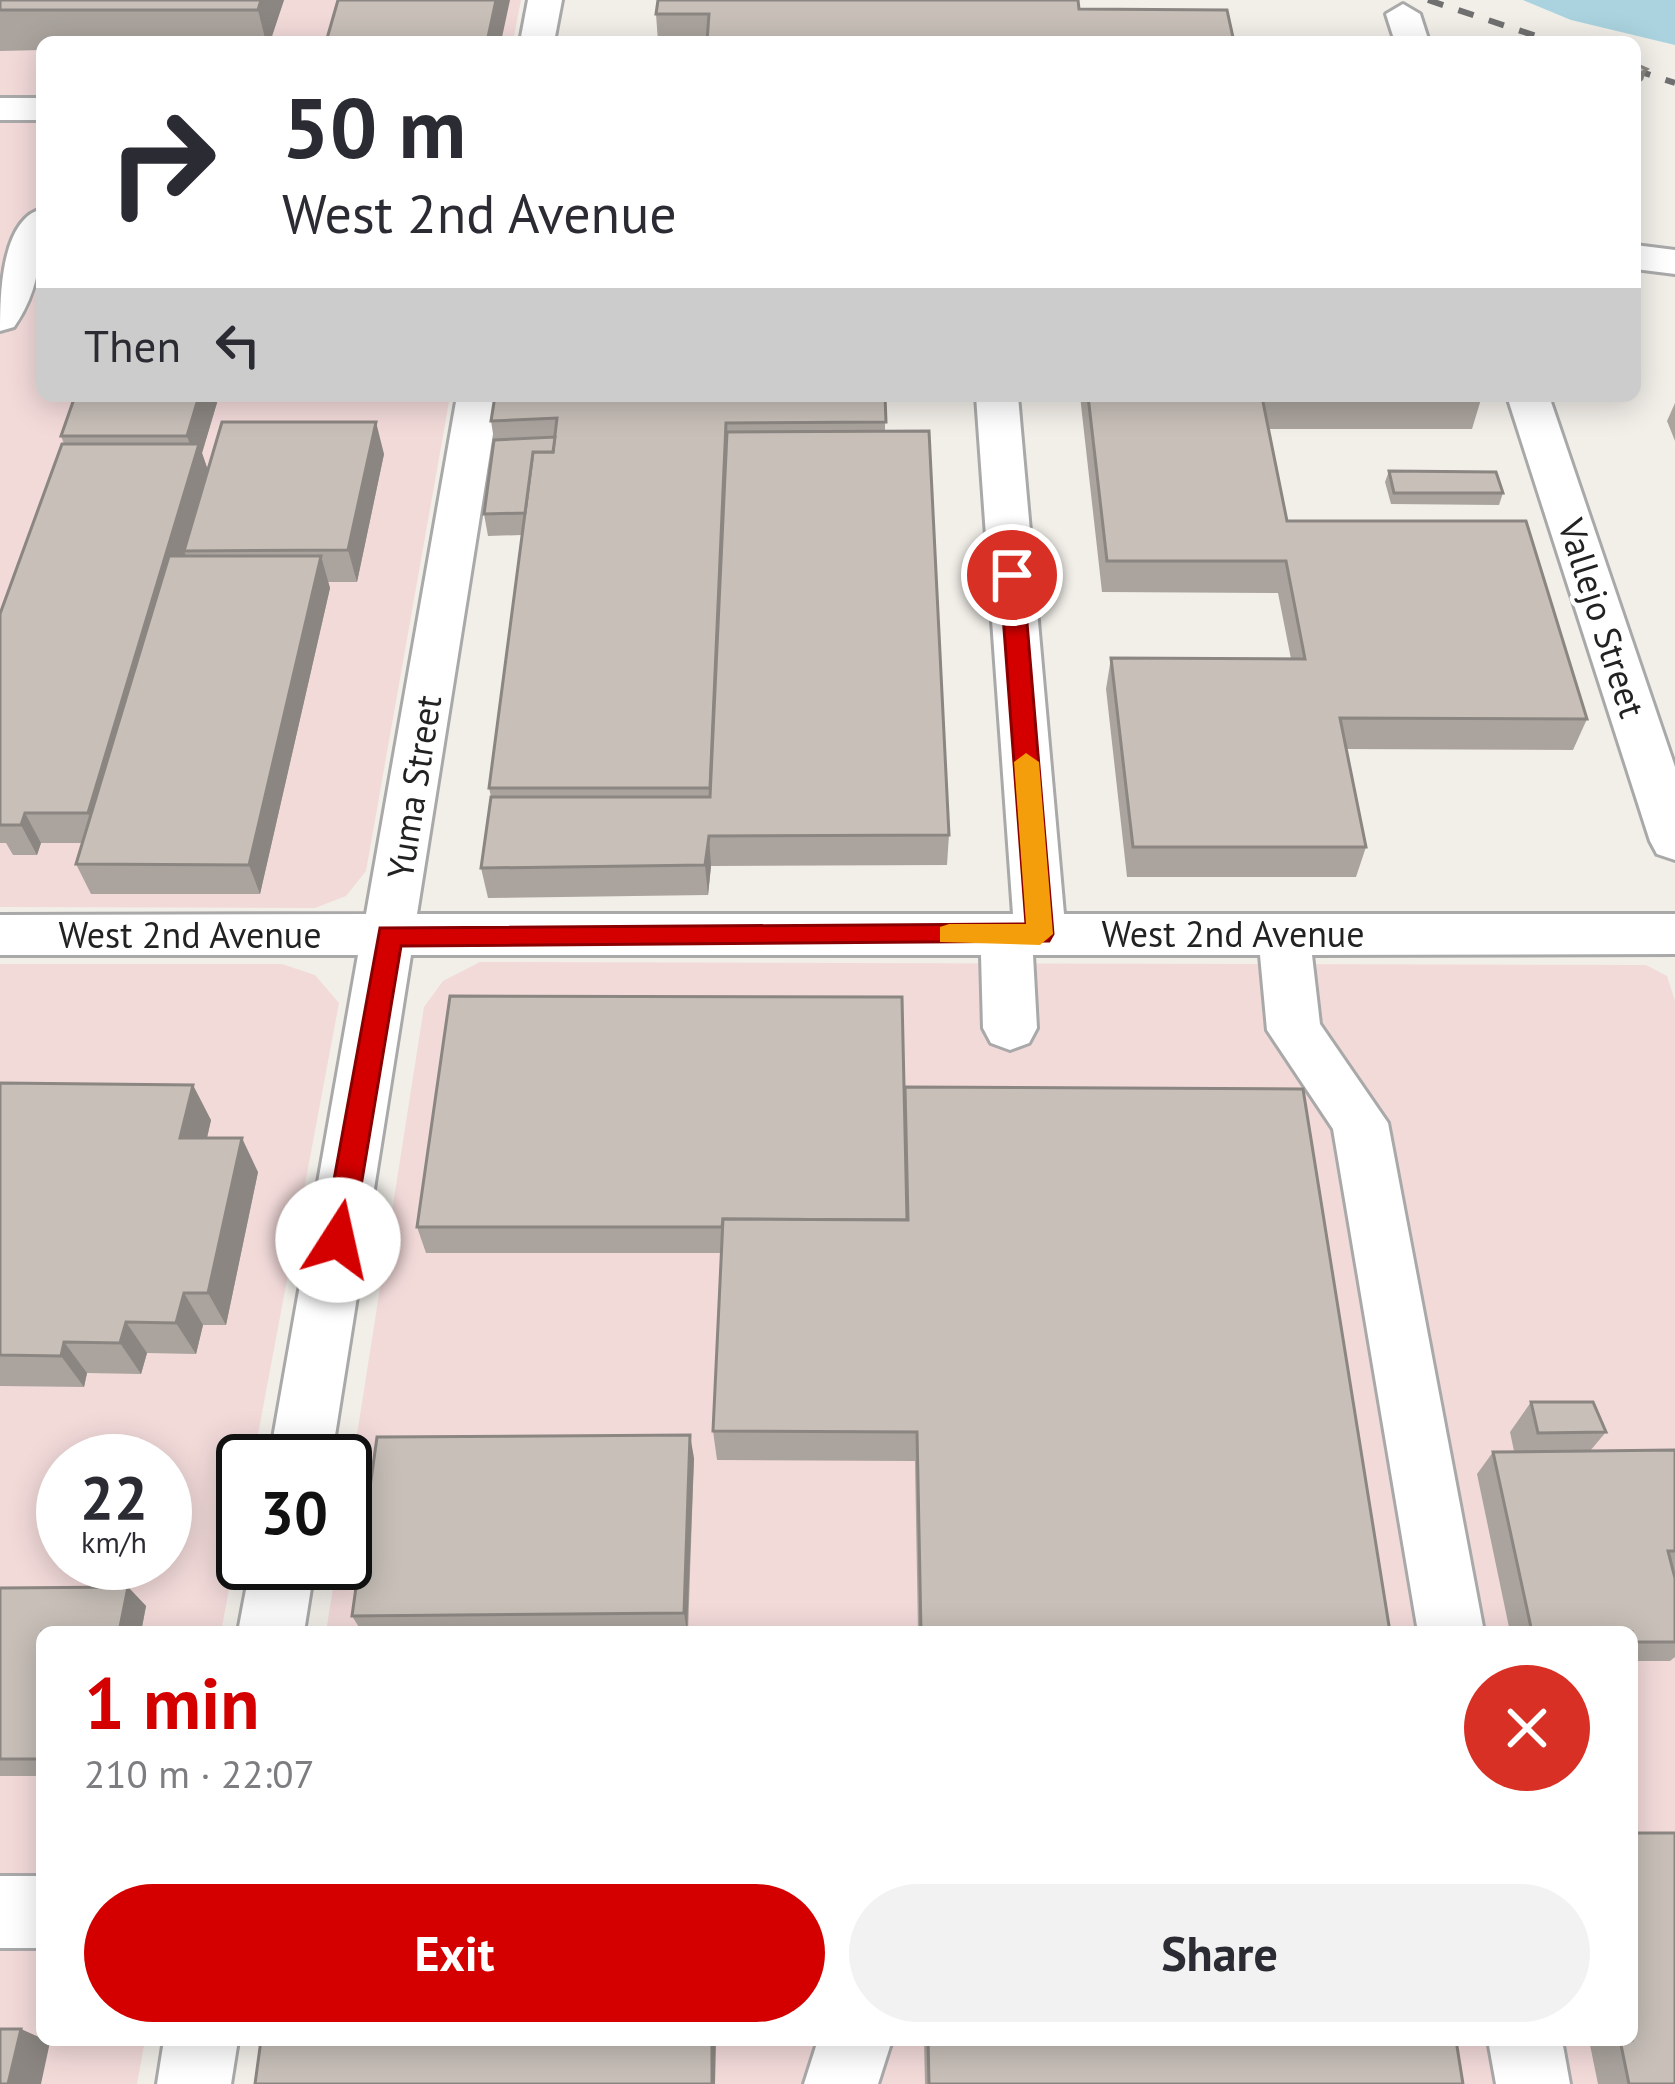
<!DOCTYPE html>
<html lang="en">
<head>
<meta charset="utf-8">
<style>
	body { margin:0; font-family:"PT Sans",sans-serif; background:#f2f2f3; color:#2b2b33; height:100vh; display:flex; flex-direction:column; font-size:45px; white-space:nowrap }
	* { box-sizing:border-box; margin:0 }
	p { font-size:39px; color:#7c7c81 }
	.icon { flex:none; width:66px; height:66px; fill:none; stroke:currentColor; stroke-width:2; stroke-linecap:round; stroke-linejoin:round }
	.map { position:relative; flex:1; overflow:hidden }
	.side { position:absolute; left:36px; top:1626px; width:1602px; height:420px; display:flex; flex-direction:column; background:#fff; border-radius:18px; box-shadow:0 6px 30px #0003 }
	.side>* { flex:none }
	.guide { position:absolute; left:36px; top:36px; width:1605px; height:366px; border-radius:18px; box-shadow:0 6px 30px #0003; background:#fff; color:#2b2b33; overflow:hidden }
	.speed { position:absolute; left:36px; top:1434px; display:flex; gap:24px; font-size:60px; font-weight:700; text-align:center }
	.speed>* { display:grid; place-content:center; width:156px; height:156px; border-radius:50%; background:#fff; box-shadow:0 6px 30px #0003; line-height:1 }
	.speed small { font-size:30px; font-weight:400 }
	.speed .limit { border:6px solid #111; border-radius:18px; background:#fff; color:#111 }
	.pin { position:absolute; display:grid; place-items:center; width:102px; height:102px; color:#fff; margin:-51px; border:6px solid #fff; border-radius:50%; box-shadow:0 3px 12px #0007 }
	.me { position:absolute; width:132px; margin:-66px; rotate:10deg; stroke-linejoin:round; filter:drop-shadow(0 0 9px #0008) }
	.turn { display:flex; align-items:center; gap:42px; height:252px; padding:0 48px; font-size:54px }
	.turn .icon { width:156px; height:156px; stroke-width:2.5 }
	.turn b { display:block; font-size:84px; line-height:102px }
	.then { display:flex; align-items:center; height:114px; padding:0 48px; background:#0003; gap:24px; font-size:45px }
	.round { display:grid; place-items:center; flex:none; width:126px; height:126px; border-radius:63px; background:#f2f2f3 }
	.overview { display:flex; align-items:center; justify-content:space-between; height:204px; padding:0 48px }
	h1 { font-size:72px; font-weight:700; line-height:90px; color:#d40000 }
	.button { display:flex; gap:24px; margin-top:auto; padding:24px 48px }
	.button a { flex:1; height:138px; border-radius:72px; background:#d40000; color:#fff; font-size:48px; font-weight:700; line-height:138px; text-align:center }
	.button a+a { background:#f2f2f3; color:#2b2b33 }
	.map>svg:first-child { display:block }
	.commercial { fill:#f2dad9; fill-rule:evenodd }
	.water { fill:#aad3df }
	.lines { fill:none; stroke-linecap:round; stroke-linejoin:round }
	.minor-casing { stroke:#a9a9a9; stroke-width:6 }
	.minor { fill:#fff; fill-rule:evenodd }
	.rail { stroke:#707070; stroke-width:6; stroke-dasharray:16 16; stroke-linecap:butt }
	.wall { fill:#aba49e }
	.shaded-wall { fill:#8b8681 }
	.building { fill:#c7bfb8; stroke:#8b8681; stroke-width:3 }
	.route { fill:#d40000; stroke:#8a0000; stroke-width:3 }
	.slow { fill:#f59e0b }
	.labels { text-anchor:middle; stroke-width:9; stroke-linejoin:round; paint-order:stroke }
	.street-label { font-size:36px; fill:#222; stroke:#fff }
</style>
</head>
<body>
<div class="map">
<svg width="1675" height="2084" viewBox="0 0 1675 2084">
	<rect width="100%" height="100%" fill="#f2efe9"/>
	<g class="commercial">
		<polygon points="0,0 521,0 513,42 42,42 42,396 450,396 366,871 346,896 315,908 0,907"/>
		<polygon points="480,962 1646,965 1667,976 1675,1001 1675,2084 255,2084 262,2040 1632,2040 1632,1632 326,1632 337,1563 345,1563 345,1511 424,1007 443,981"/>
		<path d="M0 964H282L315 975 339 1003 253 1461H243V1515L221 1632H42V2040H145L137 2084H0ZM63 1461H165V1563H63Z"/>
	</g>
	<polygon class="water" points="1523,0 1675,0 1675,45 1571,20"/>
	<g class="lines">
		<defs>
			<g id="minor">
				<polygon points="528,0 562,0 554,42 520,42"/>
				<polygon points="1403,4 1420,14 1429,42 1395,42 1386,14"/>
				<rect x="0" y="98" width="42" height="22"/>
				<path d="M42 209C42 252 40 290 14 327L0 331C0 296 1 219 42 209Z"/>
				<polygon points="1635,245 1675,250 1675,274 1635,269"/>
				<polygon points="457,396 499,396 417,914 1013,914 976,396 1018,396 1064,914 1675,914 1675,954 1312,955 1320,1024 1388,1123 1484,1632 1418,1632 1333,1129 1267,1030 1260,955 1033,955 1037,1028 1029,1043 1010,1050 991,1043 983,1028 981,955 411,955 331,1461 269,1461 358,955 0,955 0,915 366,914"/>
				<polygon points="1507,396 1549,396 1675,767 1675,860 1657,854 1650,841"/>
				<polygon points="251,1563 315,1563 304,1632 238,1632"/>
				<rect x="0" y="1876" width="42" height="72"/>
				<polygon points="164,2040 238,2040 231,2084 157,2084"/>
				<polygon points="818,2040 892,2040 878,2084 804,2084"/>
				<polygon points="1488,2040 1562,2040 1570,2084 1496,2084"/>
			</g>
		</defs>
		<use href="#minor" class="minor-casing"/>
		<use href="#minor" class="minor"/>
		<g class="rail">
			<polyline points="1428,0 1554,42"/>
			<polyline points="1635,70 1675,83"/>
		</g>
	</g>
	<g class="wall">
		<polygon points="0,0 284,0 270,42 42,42 42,50 0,51"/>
		<polygon points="1079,9 1234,42 658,42 656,14"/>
		<polygon points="75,396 219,396 202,453 208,471 384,454 357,582 328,582 330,588 260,894 91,894 76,864 83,843 41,843 37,855 13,855 6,843 0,843 0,614 64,444 61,436"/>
		<polygon points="885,396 885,431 949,835 947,865 711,866 708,895 488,898 481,868 491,797 489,788 522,535 488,536 484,514 494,440 491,421"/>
		<polygon points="1080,396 1482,396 1472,429 1268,429 1287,521 1587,719 1573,750 1346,749 1366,847 1356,877 1127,877 1106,689 1111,658 1291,659 1278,593 1102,592"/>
		<polygon points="1675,403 1675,441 1667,421"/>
		<polygon points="1389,471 1503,493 1499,505 1391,504 1385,482"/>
		<polygon points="0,1083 211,1120 207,1138 258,1172 226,1325 203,1325 196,1354 147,1353 141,1374 87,1373 84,1387 0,1386"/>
		<polygon points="904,1099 1390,1632 918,1632 915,1461 717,1460 713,1431 721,1253 426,1253 417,1227"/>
		<polygon points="1531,1402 1606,1432 1590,1451 1675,1450 1675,1571 1673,1571 1675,1578 1675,1657 1670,1661 1632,1661 1632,1632 1510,1632 1477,1474 1493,1452 1514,1451 1510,1432"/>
		<polygon points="694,1458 688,1632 362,1632 352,1616"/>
		<polygon points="128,1587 146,1606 141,1632 42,1632 42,1776 0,1776 0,1588"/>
		<polygon points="924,2040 1456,2040 1463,2084 925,2084"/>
		<polygon points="1589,2040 1632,2040 1675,2084 1598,2084"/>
	</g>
	<g class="shaded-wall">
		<polygon points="261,0 284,0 270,42 266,42 258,10"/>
		<polygon points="496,0 510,0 501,42 487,42"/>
		<polygon points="1647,69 1643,80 1635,86 1635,78"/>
		<polygon points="199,396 219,396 202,453 210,476 184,551 186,556 102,843 88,813 195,459 187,436"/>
		<polygon points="376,422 384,454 357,582 348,550"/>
		<polygon points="321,556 330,588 260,894 249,865"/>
		<polygon points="25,813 41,843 37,855 21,825"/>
		<polygon points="709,836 711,866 708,895 705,865"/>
		<polygon points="193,1085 211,1120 199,1172 180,1138"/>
		<polygon points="242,1138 258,1172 226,1325 208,1293"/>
		<polygon points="184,1293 203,1325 196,1354 176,1323"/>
		<polygon points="126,1322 147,1353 141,1374 120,1343"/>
		<polygon points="64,1342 87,1373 84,1387 61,1356"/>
		<polygon points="690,1435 694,1458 687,1632 684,1613"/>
		<polygon points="128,1587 146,1606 141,1632 119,1632"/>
		<polygon points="21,2029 50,2042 41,2084 8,2084"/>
		<polygon points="712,2040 716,2040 715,2084 712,2084"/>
	</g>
	<g class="building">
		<polygon points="0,0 261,0 258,10 0,10"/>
		<polygon points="338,0 496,0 487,42 326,42"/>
		<polygon points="658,0 1078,0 1079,9 1227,10 1234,42 707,42 709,14 656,14"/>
		<polygon points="1635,64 1647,69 1635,78"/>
		<polygon points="75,396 199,396 187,436 61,436"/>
		<polygon points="495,396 885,396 886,422 726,423 710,788 489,788 533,452 553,452 557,418 491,421"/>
		<polygon points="1088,396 1482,396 1262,397 1287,521 1526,521 1587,719 1340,718 1366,847 1133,847 1111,658 1305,659 1286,561 1107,561"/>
		<polygon points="222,422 376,422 348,550 184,551"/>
		<polygon points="929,431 949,835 709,836 705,865 481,868 491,797 710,797 727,432"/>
		<polygon points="555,437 553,452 533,452 525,513 484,514 494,440"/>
		<polygon points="62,444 199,444 88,813 25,813 21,825 0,825 0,614"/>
		<polygon points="1389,471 1496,472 1503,493 1394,493"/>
		<polygon points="169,556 321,556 249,865 76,864"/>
		<polygon points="450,996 902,997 907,1220 723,1219 722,1227 417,1227"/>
		<polygon points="0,1083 193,1085 180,1138 242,1138 208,1293 184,1293 176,1323 126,1322 120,1343 64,1342 61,1356 0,1355"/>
		<polygon points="905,1087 1303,1089 1390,1632 921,1632 917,1432 713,1431 723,1219 908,1220"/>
		<polygon points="1531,1402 1593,1402 1606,1432 1538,1433"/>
		<polygon points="690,1435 684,1613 352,1616 377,1437"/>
		<polygon points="1675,1450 1675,1551 1668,1551 1675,1578 1675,1642 1632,1642 1632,1632 1532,1632 1493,1452"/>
		<polygon points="128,1587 119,1632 42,1632 42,1759 0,1759 0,1588"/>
		<polygon points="1632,1833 1675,1833 1675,2084 1629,2084 1620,2040 1632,2040"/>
		<polygon points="0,2029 21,2029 8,2084 0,2084"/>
		<polygon points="261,2040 712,2040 712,2084 255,2084"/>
		<polygon points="928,2040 1456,2040 1463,2084 929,2084"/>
	</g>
	<polygon class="route" points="1012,568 1023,575 1053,934 1049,941 401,946 352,1240 338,1253 327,1249 323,1240 380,928 1026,924 1000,575"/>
	<polygon class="slow" points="1026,753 1039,762 1053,934 1040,945 940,942 940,927 949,924 1026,924 1014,762"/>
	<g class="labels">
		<g class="street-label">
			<text transform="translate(1602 618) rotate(72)" y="13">Vallejo Street</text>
			<text transform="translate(414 787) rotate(-81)" y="13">Yuma Street</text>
			<text x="1233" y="947">West 2nd Avenue</text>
			<text x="190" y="948">West 2nd Avenue</text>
		</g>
	</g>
</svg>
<div class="speed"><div>22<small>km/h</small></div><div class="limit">30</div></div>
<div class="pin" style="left:1012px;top:575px;background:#d93025"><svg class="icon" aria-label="arrive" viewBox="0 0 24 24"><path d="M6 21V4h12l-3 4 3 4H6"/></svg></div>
<svg class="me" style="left:338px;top:1240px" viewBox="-20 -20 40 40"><circle r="19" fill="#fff"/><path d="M0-13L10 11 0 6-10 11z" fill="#d40000"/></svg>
<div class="guide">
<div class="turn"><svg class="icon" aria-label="right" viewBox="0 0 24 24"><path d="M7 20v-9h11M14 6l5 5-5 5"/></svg><div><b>50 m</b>West 2nd Avenue</div></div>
<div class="then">Then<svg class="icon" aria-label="left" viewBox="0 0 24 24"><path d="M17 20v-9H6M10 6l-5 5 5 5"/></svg></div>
</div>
<section class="side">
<div class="overview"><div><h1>1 min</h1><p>210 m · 22:07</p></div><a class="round" style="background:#d93025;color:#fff"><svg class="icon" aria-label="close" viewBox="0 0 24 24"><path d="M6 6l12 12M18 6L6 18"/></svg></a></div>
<div class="button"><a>Exit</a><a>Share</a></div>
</section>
</div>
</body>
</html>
